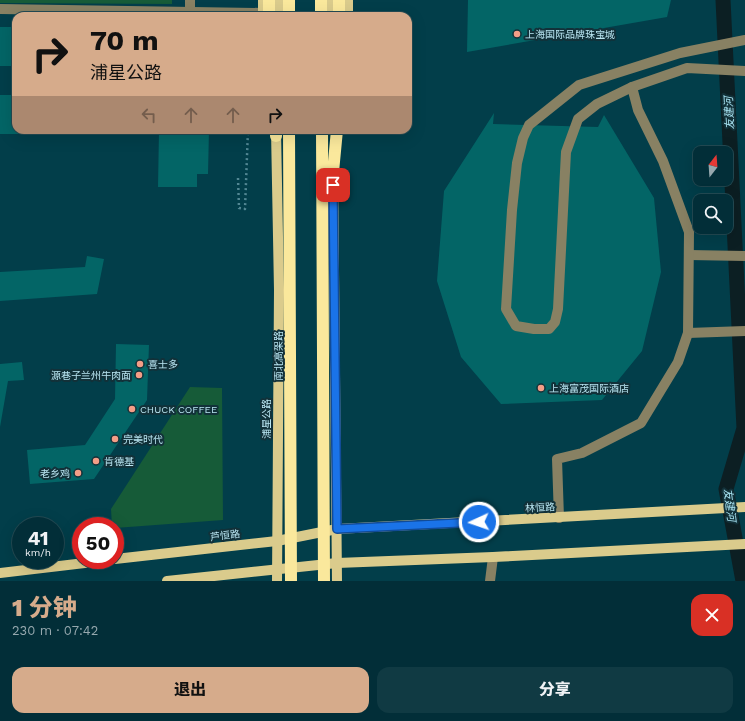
<!DOCTYPE html>
<html lang="zh">
<head>
<meta charset="utf-8">
<style>
	body { margin:0; font-family:"Work Sans","Noto Sans SC",sans-serif; background:#103a43; color:#f1f3f6; height:100vh; display:flex; flex-direction:column; font-size:15px; white-space:nowrap }
	* { box-sizing:border-box; margin:0 }
	p { font-size:13px; color:#96a8ae }
	.icon { flex:none; width:22px; height:22px; fill:none; stroke:currentColor; stroke-width:2; stroke-linecap:round; stroke-linejoin:round }
	.map { position:relative; height:581px; overflow:hidden }
	.side { display:flex; flex-direction:column; background:#022e38; flex:1 }
	.side>* { flex:none }
	.hud { position:absolute; left:12px; top:12px; width:400px; height:122px; border-radius:12px; box-shadow:0 4px 16px #0002,0 0 0 1px #234a53; background:#d6ab8b; color:#111; overflow:hidden }
	.needle { width:26px; rotate:17deg }
	.fabs { position:absolute; left:693px; top:146px; display:grid; gap:8px }
	.fabs a { display:grid; place-items:center; width:40px; height:40px; border-radius:8px; background:#022e38; box-shadow:0 4px 16px #0002,0 0 0 1px #234a53; font-size:20px }
	.speed { position:absolute; left:12px; top:517px; display:flex; gap:8px; font-size:20px; font-weight:700; text-align:center }
	.speed>* { display:grid; place-content:center; width:52px; height:52px; border-radius:50%; background:#022e38; box-shadow:0 4px 16px #0002,0 0 0 1px #234a53; line-height:1 }
	.speed small { font-size:10px; font-weight:400 }
	.speed .limit { border:6px solid #d22; background:#fff; color:#111 }
	.pin { position:absolute; display:grid; place-items:center; width:34px; height:34px; color:#fff; margin:-17px; border-radius:8px; box-shadow:0 2px 6px #0006 }
	.me { position:absolute; width:44px; margin:-22px; rotate:267deg; stroke-linejoin:round; filter:drop-shadow(0 0 3px #0008) }
	.turn { display:flex; align-items:center; gap:14px; height:84px; padding:0 12px; font-size:18px }
	.turn .icon { width:52px; height:52px; stroke-width:2.5 }
	.turn b { display:block; font-size:28px; line-height:34px }
	.lanes { display:flex; align-items:center; height:38px; padding:0 12px; background:#0003; justify-content:center; gap:20px; direction:ltr }
	.lanes .off { opacity:.35 }
	.round { display:grid; place-items:center; flex:none; width:42px; height:42px; border-radius:12px; background:#103a43 }
	.head { display:flex; align-items:center; justify-content:space-between; height:68px; padding:0 12px }
	h1 { font-size:24px; font-weight:800; line-height:30px; color:#d6ab8b }
	.primary-button { display:flex; gap:8px; margin-top:auto; padding:8px 12px }
	.primary-button a { flex:1; height:46px; border-radius:12px; background:#d6ab8b; color:#111; font-size:16px; font-weight:800; line-height:46px; text-align:center }
	.primary-button a+a { background:#103a43; color:#f1f3f6 }
	.map>svg:first-child { display:block }
	.green { fill:#165b38 }
	.lines { fill:none; stroke-linecap:round; stroke-linejoin:round }
	.canal { stroke:#0c1f23; stroke-width:15 }
	.building { fill:#036566 }
	.path { stroke:#528793; stroke-width:2.5; stroke-dasharray:2 3; stroke-linecap:butt }
	.minor { stroke:#888163; stroke-width:10 }
	.major { stroke:#dacb8c; stroke-width:10 }
	.highway { stroke:#fae89c; stroke-width:12 }
	.highway-bridge { stroke:#fae89c; stroke-width:12 }
	.route-casing { stroke:#114b97; stroke-width:10 }
	.route { stroke:#1a73e8; stroke-width:7 }
	.poi-dot { fill:#f49e87; stroke:#123139; stroke-width:1.5 }
	.labels { text-anchor:middle; stroke-width:4; stroke-linejoin:round; paint-order:stroke }
	.poi-label { font-size:10px; fill:#b9e5f1; stroke:#123139; text-anchor:start }
	.street-label { font-size:10px; fill:#b9e5f1; stroke:#123139 }
	.water-label { font-size:11px; font-style:italic; fill:#aae6f5; stroke:#123139 }
</style>
</head>
<body>
<div class="map">
<svg width="745" height="581" viewBox="0 0 745 581">
	<rect width="100%" height="100%" fill="#023e4a"/>
	<g class="green">
		<polygon points="0,0 172,0 172,4 0,3"/>
		<polygon points="190,387 222,388 223,520 115,528 115,526 112,526 111,509"/>
	</g>
	<g class="lines">
		<polyline class="canal" points="723,0 744,428 726,489 743,581"/>
	</g>
	<g class="building">
		<polygon points="468,0 671,0 667,17 467,52"/>
		<rect x="0" y="27" width="16" height="39"/>
		<polygon points="0,95 16,95 16,130 123,130 123,134 0,134"/>
		<polygon points="494,113 493,124 598,127 604,115 654,198 661,272 642,351 602,400 501,404 461,357 437,281 444,191"/>
		<polygon points="159,130 209,130 208,174 197,174 197,187 158,187"/>
		<polygon points="87,256 104,259 97,294 0,301 0,272 85,267"/>
		<polygon points="116,344 149,345 147,400 94,479 30,484 27,450 85,445 115,399"/>
		<polygon points="22,362 24,380 8,381 0,427 0,364"/>
	</g>
	<g class="lines">
		<polyline class="path" points="238,178 239,208 245,209 248,130"/>
		<g class="minor">
			<polyline points="190,0 190,12"/>
			<polyline points="0,9 263,13"/>
			<polyline points="745,40 680,53 579,85 529,125 523,138 517,163 512,210 506,309 516,326 534,329 549,329 555,322 558,309 566,152 578,119 597,104 632,87 687,68 745,71"/>
			<polyline points="689,255 745,256"/>
			<polyline points="688,333 745,331"/>
			<polyline points="559,518 557,459 582,453 641,423 678,362 688,333 689,232 663,161 638,110 632,87"/>
			<polyline points="490,581 493,557"/>
		</g>
		<g class="major">
			<polyline points="263,0 263,16"/>
			<polyline points="331,0 331,16"/>
			<polyline points="348,0 348,16"/>
			<polyline points="280,16 280,0"/>
			<polyline points="276,130 279,290 277,581"/>
			<polyline points="333,165 337,581"/>
			<polyline points="115,559 277,541 337,529 745,507"/>
			<polyline points="0,573 110,560"/>
			<polyline points="167,581 337,563 493,557 745,544"/>
		</g>
		<g class="highway">
			<polyline points="289,0 289,16"/>
			<polyline points="321,0 321,16"/>
			<polyline points="339,0 339,16"/>
			<polyline points="269,16 269,0"/>
			<polyline points="276,130 276,136"/>
			<polyline points="333,172 337,130"/>
		</g>
		<g class="highway-bridge">
			<polyline points="289,130 291,581"/>
			<polyline points="322,130 324,581"/>
		</g>
	</g>
	<g class="lines">
		<defs>
			<polyline id="route" points="333,185 337,529 479,522"/>
		</defs>
		<use href="#route" class="route-casing"/>
		<use href="#route" class="route"/>
	</g>
	<g class="poi-dot">
		<circle cx="517" cy="34" r="4"/>
		<circle cx="140" cy="364" r="4"/>
		<circle cx="139" cy="375" r="4"/>
		<circle cx="541" cy="388" r="4"/>
		<circle cx="132" cy="409" r="4"/>
		<circle cx="115" cy="439" r="4"/>
		<circle cx="96" cy="461" r="4"/>
		<circle cx="78" cy="473" r="4"/>
	</g>
	<g class="labels">
		<g class="poi-label">
			<text x="525" y="38">上海国际品牌珠宝城</text>
			<text x="148" y="368">喜士多</text>
			<text x="131" y="379" text-anchor="end">源巷子兰州牛肉面</text>
			<text x="549" y="392">上海富茂国际酒店</text>
			<text x="140" y="413">CHUCK COFFEE</text>
			<text x="123" y="443">完美时代</text>
			<text x="104" y="465">肯德基</text>
			<text x="70" y="477" text-anchor="end">老乡鸡</text>
		</g>
		<g class="street-label">
			<text transform="translate(278 356) rotate(-90)" y="4">南北高架路</text>
			<text transform="translate(266 419) rotate(-90)" y="4">浦星公路</text>
			<text transform="translate(540 507) rotate(-3)" y="4">林恒路</text>
			<text transform="translate(225 535) rotate(-7)" y="4">芦恒路</text>
		</g>
		<g class="water-label">
			<text transform="translate(729 113) rotate(-93)" y="4">友建河</text>
			<text transform="translate(730 505) rotate(83)" y="4">友建河</text>
		</g>
	</g>
</svg>
<div class="fabs">
<a><svg class="needle" viewBox="-14 -14 28 28"><path d="M0-13l5 13h-10z" fill="#e53935"/><path d="M0 13l5-13h-10z" fill="#96a8ae"/></svg></a>
<a><svg class="icon" aria-label="search" viewBox="0 0 24 24"><circle cx="10" cy="10" r="6"/><path d="M15 15l6 6"/></svg></a>
</div>
<div class="speed"><div>41<small>km/h</small></div><div class="limit">50</div></div>
<div class="pin" style="left:333px;top:185px;background:#d93025"><svg class="icon" aria-label="arrive" viewBox="0 0 24 24"><path d="M6 21V4h12l-3 4 3 4H6"/></svg></div>
<svg class="me" style="left:479px;top:522px" viewBox="-20 -20 40 40"><circle r="17" fill="#1a73e8" stroke="#fff" stroke-width="3"/><path d="M0-11L8 9 0 5-8 9z" fill="#fff"/></svg>
<div class="hud">
<div class="turn"><svg class="icon" aria-label="right" viewBox="0 0 24 24"><path d="M7 20v-9h11M14 6l5 5-5 5"/></svg><div><b>70 m</b>浦星公路</div></div>
<div class="lanes"><svg class="icon off" aria-label="left" viewBox="0 0 24 24"><path d="M17 20v-9H6M10 6l-5 5 5 5"/></svg><svg class="icon off" aria-label="ahead" viewBox="0 0 24 24"><path d="M12 20V5M6 11l6-6 6 6"/></svg><svg class="icon off" aria-label="ahead" viewBox="0 0 24 24"><path d="M12 20V5M6 11l6-6 6 6"/></svg><svg class="icon" aria-label="right" viewBox="0 0 24 24"><path d="M7 20v-9h11M14 6l5 5-5 5"/></svg></div>
</div>
</div>
<section class="side">
<div class="head"><div><h1>1 分钟</h1><p>230 m · 07:42</p></div><a class="round" style="background:#d93025;color:#fff"><svg class="icon" aria-label="close" viewBox="0 0 24 24"><path d="M6 6l12 12M18 6L6 18"/></svg></a></div>
<div class="primary-button"><a>退出</a><a>分享</a></div>
</section>
</body>
</html>
